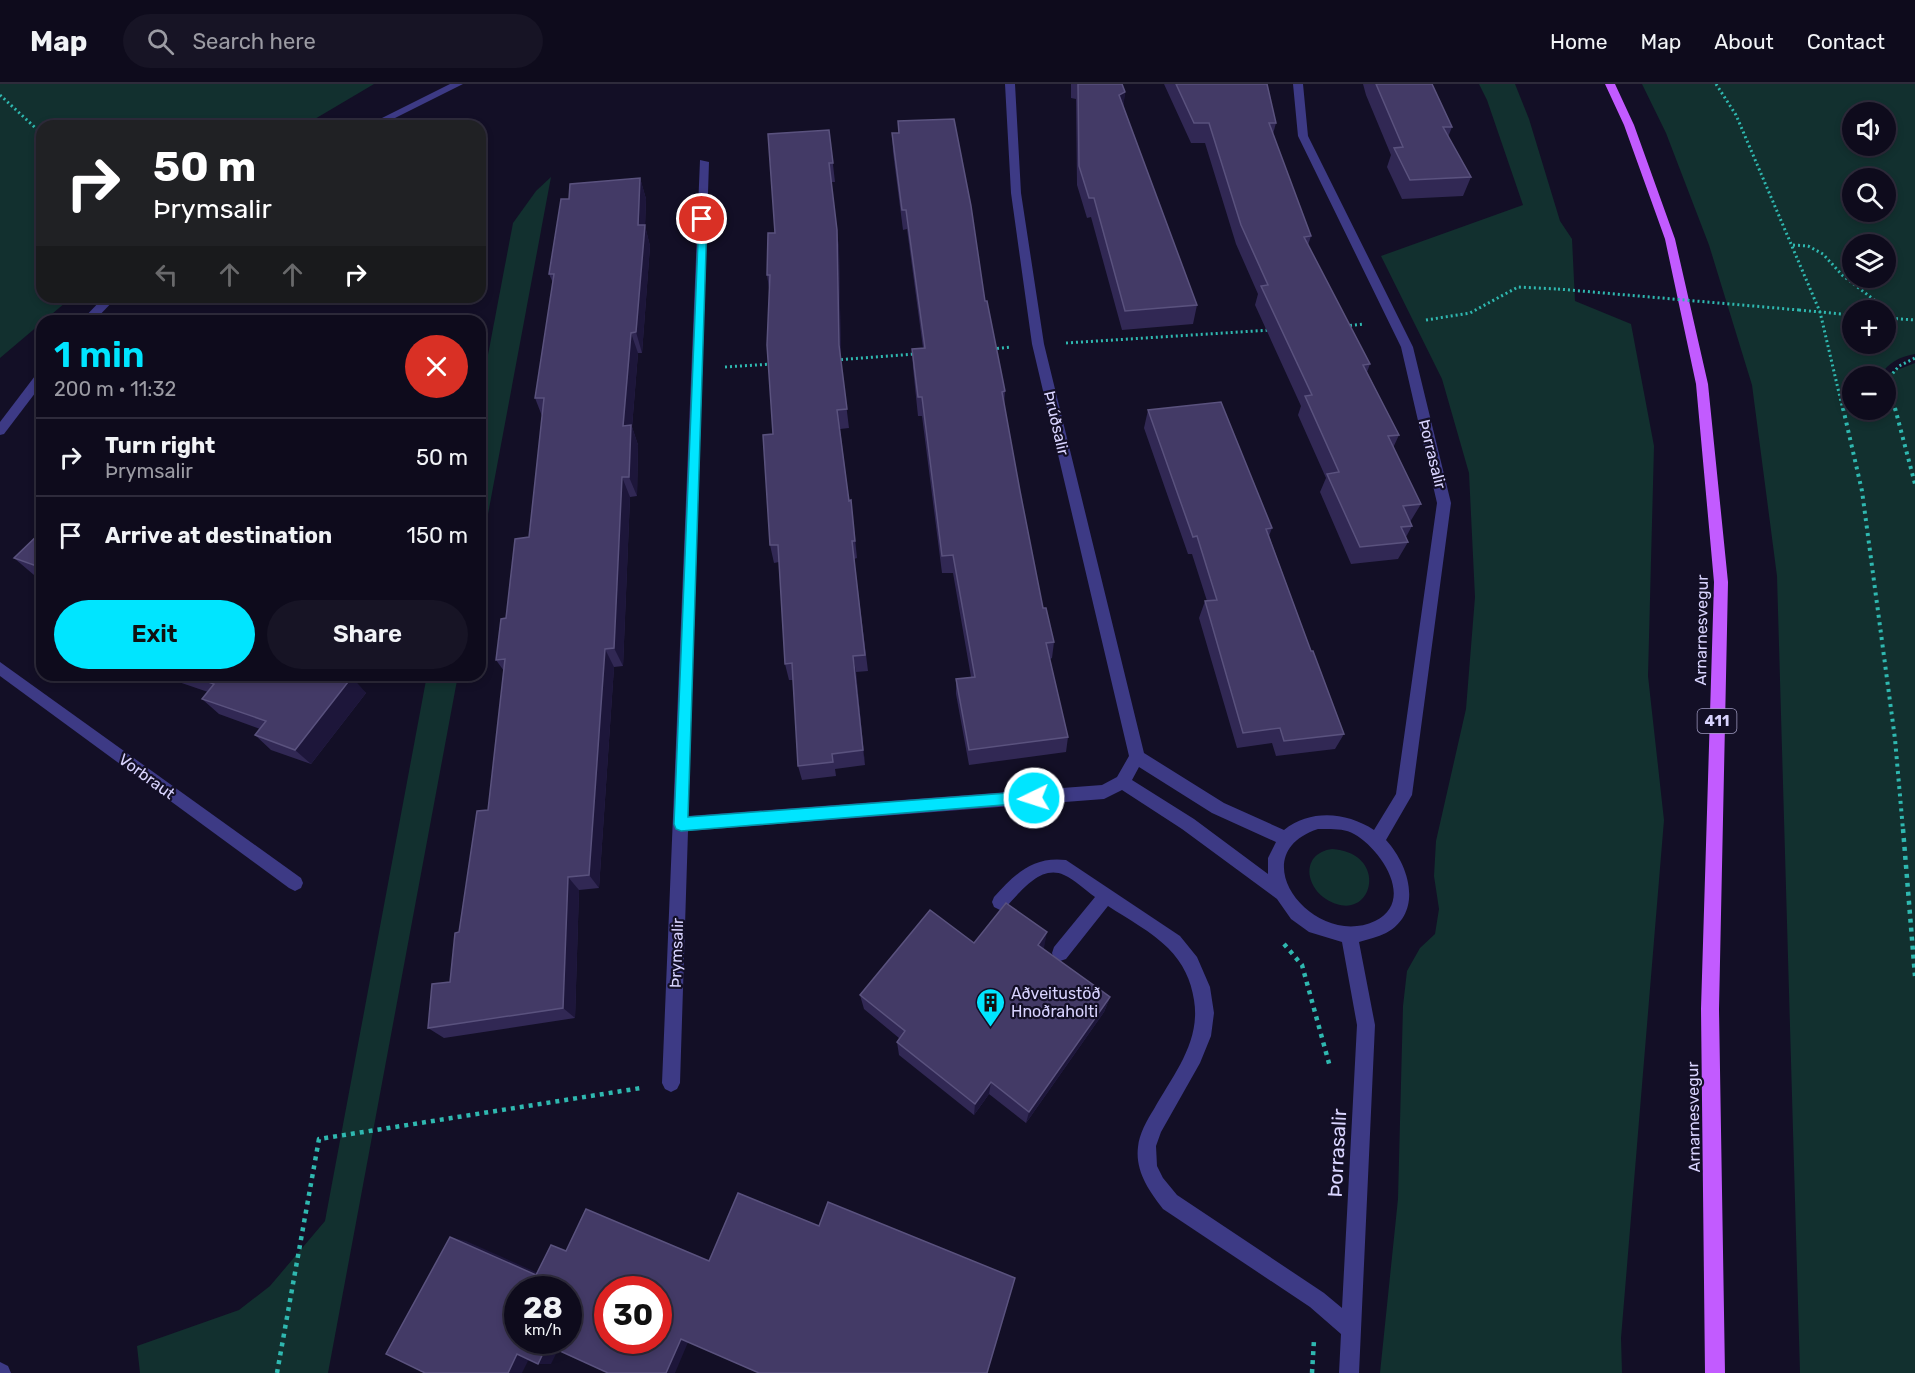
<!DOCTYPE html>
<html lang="en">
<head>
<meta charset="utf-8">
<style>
	body { margin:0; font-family:Rubik,sans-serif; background:#171425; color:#f1f3f6; height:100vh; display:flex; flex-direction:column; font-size:22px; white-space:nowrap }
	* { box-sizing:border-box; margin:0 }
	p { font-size:20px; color:#9b9ba3 }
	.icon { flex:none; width:33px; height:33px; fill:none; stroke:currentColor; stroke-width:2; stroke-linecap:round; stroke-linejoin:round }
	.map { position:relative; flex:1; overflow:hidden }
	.panel { position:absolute; left:36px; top:231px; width:450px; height:366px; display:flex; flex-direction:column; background:#0e0b1c; border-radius:18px; box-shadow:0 3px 9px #0003,0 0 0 2px #2e2b3b }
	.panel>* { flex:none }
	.guide { position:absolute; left:36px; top:36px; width:450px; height:183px; border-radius:18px; box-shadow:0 3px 9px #0003,0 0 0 2px #2e2b3b; background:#202124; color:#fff; overflow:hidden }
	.controls { position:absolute; left:1842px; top:18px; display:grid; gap:12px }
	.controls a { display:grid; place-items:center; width:54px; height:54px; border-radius:50%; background:#0e0b1c; box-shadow:0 3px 9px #0003,0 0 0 2px #2e2b3b; font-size:30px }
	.speed { position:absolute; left:504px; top:1192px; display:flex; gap:12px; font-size:30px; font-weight:700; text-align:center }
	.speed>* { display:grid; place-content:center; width:78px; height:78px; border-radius:50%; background:#0e0b1c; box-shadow:0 3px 9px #0003,0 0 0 2px #2e2b3b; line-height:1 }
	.speed small { font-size:15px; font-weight:400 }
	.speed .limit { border:9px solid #d22; background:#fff; color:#111 }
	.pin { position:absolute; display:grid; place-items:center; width:51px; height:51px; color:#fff; margin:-26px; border:3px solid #fff; border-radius:50%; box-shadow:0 2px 6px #0007 }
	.me { position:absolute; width:66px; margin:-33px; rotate:266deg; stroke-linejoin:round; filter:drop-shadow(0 0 4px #0008) }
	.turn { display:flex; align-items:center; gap:21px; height:126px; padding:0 18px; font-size:27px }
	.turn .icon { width:78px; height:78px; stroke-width:2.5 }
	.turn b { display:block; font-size:42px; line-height:51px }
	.lanes { display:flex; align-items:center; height:57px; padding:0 18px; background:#0003; justify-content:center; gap:30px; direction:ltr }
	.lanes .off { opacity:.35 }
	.round { display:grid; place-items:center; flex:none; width:63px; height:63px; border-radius:32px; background:#171425 }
	.headline { display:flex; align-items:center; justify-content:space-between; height:102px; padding:0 18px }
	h1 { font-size:36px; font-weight:600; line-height:45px; color:#00e5ff }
	.primary-button { display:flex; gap:12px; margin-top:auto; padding:12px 18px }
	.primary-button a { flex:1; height:69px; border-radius:36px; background:#00e5ff; color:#111; font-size:24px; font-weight:600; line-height:69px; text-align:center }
	.primary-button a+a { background:#171425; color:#f1f3f6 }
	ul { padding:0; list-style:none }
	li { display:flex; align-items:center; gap:18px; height:78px; padding:0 18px; border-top:2px solid #2e2b3b }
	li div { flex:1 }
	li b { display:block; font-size:22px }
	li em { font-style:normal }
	header { display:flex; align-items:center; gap:36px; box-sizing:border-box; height:84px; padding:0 30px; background:#0e0b1c; border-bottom:2px solid #2e2b3b }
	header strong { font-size:28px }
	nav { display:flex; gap:33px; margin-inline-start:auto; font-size:21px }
	.search { width:420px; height:54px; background:#171425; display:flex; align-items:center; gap:15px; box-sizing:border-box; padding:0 21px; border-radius:33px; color:#9b9ba3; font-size:22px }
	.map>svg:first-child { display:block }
	.green { fill:#12302f; fill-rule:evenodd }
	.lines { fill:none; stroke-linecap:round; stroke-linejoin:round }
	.path-far2 { stroke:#2fb8b0; stroke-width:3; stroke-dasharray:2 3; stroke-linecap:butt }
	.path-far1 { stroke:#2fb8b0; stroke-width:4; stroke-dasharray:3 4.5; stroke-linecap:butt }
	.path { stroke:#2fb8b0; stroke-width:4.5; stroke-dasharray:4 5; stroke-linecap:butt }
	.minor { fill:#3d3a85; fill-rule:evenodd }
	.major { fill:#c25bff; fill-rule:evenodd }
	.path-bridge { stroke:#2fb8b0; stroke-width:3; stroke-dasharray:2 3; stroke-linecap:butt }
	.wall { fill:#312854 }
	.shaded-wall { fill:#1d163a }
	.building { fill:#433a66; stroke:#5a527e; stroke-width:1.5; fill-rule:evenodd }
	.route { fill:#00e5ff; stroke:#0095a6; stroke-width:1.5 }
	.labels { text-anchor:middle; stroke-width:4.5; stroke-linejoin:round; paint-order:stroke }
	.shield { fill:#130f26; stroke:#9e99be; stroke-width:1.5 }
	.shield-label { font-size:15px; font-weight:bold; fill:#d9d4ff }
	.street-label { font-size:16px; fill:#d9d4ff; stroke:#130f26 }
	.poi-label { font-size:16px; fill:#d9d4ff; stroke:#130f26; text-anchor:start }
	.near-street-label { font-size:20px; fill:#d9d4ff; stroke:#130f26 }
</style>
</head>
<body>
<header>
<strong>Map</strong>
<div class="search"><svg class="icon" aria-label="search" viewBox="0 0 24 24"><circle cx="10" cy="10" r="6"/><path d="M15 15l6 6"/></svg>Search here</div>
<nav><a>Home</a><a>Map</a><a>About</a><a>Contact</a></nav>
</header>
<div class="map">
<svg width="1915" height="1289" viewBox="0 0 1915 1289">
	<rect width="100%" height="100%" fill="#130f26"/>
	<g class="green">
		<polygon points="0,0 374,0 303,42 42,42 42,213 72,213 0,274"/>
		<polygon points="1479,0 1515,0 1529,35 1560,137 1572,155 1575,217 1631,240 1654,362 1648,592 1664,736 1621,1254 1622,1289 1380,1289 1398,1115 1403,922 1407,887 1420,864 1435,850 1439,825 1434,792 1436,757 1466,625 1475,513 1469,389 1442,295 1381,172 1523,121 1487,16"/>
		<path d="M1642 0H1915V270C1899 273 1889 278 1880 292H1852V326H1886V292H1882L1915 279V1289H1800L1777 492 1752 301 1709 161 1666 49ZM1852 28H1886V62H1852ZM1852 94H1886V128H1852ZM1886 160V194H1852V160ZM1852 226H1886V260H1852Z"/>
		<polygon points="551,93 480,473 480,313 513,139 536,107"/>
		<polygon points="427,591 458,591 328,1289 140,1289 137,1262 239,1226 270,1202 325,1137"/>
		<path d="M1332 765C1392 769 1372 844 1326 815 1318 810 1312 802 1310 793 1307 777 1317 767 1332 765Z"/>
	</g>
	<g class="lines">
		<g class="path-far2">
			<polyline points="1716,0 1736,31 1820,228 1843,326"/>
			<polyline points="0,11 42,50"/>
			<polyline points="1793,161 1808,162 1823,170 1842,191 1886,225 1890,234"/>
			<polyline points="1799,226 1852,231"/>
			<polyline points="1886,234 1915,236"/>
			<polyline points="1426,236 1470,229 1518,203 1558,205"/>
			<polyline points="1345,242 1364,240"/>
			<polyline points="1066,259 1271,246"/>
			<polyline points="992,265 1011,263"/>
			<polyline points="836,276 915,270"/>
			<polyline points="725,283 772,280"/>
			<polyline points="1895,326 1887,296 1899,282 1915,274"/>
		</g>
		<g class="path-far1">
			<polyline points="1843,324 1862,407 1895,655 1903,746"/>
			<polyline points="1895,324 1915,400"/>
		</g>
		<g class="path">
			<polyline points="1903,745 1915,892"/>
			<polyline points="1284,860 1302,881 1330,983"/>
			<polyline points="277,1289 319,1055 641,1004"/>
			<polyline points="1312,1289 1314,1256"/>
		</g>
		<g class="minor">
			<polygon points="450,0 463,0 379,42 366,42"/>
			<path d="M1005 0H1015L1021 109 1044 260 1144 669 1224 719 1284 746C1311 725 1346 728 1374 746L1396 710 1437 419 1401 263 1298 52 1293 0H1303L1308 52 1413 263 1451 419 1412 711 1386 756C1409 781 1424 828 1386 849 1378 853 1368 855 1359 858L1375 941 1359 1289H1339L1341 1250 1310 1223 1163 1125C1149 1107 1135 1087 1138 1063 1139 1050 1147 1036 1154 1025 1173 991 1201 958 1194 916 1191 896 1183 879 1168 864 1152 848 1128 835 1108 822L1066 875 1060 877 1054 875 1052 869 1054 863 1095 813C1085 806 1075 796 1064 791 1040 780 1020 809 1006 823L1000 826 994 823 992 818 994 813C1015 790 1033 772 1066 776L1180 852 1197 873 1210 903 1214 929 1211 952 1200 979 1161 1048 1156 1062 1157 1082 1163 1094 1177 1111 1324 1209 1342 1224 1357 941 1342 858 1309 848 1291 835 1277 815 1182 745 1122 706 1104 715 688 747 680 999 677 1005 671 1008 665 1005 662 999 700 76 709 78 688 732 1102 701 1117 693 1129 672 1032 260 1011 109ZM1139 683 1212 729 1276 758 1268 774V790L1194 735 1132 696ZM1318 745C1330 745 1344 744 1354 750 1381 765 1416 817 1375 837 1314 866 1239 771 1318 745Z"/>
			<polygon points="104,213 117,213 94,237 81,237"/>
			<polygon points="42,287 42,300 4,350 0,351 0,338 38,288"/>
			<polygon points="0,578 301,794 303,799 301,804 295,807 289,804 0,592"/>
			<polygon points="0,1278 8,1282 11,1289 0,1289"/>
		</g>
		<polygon class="major" points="1605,0 1615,0 1634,41 1675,155 1708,300 1728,498 1719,925 1725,1289 1705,1289 1701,925 1714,498 1696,300 1665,155 1624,41"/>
		<polyline class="path-bridge" points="1558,205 1799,226"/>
	</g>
	<g class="wall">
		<polygon points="1071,0 1122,0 1125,8 1123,23 1197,221 1193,240 1122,246 1091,133 1087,134 1077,101 1076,15 1071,14"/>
		<polygon points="1164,0 1267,0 1276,39 1273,50 1311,152 1308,161 1370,280 1367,288 1399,351 1393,364 1421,420 1410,438 1412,442 1406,453 1408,458 1398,475 1351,480 1320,408 1326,394 1298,331 1301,322 1255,221 1258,210 1236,160 1205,59 1191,59"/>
		<polygon points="1363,0 1432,0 1452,43 1448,53 1471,93 1463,112 1402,115 1387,83 1391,71 1366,11"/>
		<polygon points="898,37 985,217 1005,307 1004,322 1020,407 1043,524 1054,558 1052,574 1050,575 1068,653 1066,668 969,681 956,610 956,595 971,593 953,489 942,489 922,332 918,332 913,284 912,265 923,264 907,145 903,146 893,68 892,49 899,49"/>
		<polygon points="829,46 835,98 831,98 839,165 841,279 849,344 840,345 849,417 851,416 857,474 854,475 868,587 856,588 865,681 835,685 836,692 802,696 798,682 793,596 789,596 785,580 779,478 774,479 770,461 773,350 769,204 767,191 775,149"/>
		<polygon points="640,94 646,115 645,142 650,162 642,269 638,269 632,343 638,361 637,412 630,413 623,582 614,583 599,804 579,806 575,934 444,954 428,944 450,898 459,848 488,726 504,587 496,576 506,534 529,453 542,332 535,314 553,199 549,190 569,115"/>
		<polygon points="1148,326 1272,444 1269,452 1311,567 1344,650 1335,665 1276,672 1272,659 1237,664 1199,534 1205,517 1207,517 1192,470 1188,470 1144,344"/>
		<polygon points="42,447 42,494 34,491 14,474"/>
		<polygon points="164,591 345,591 366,609 311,680 271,666 255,651 260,645 219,630 202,615 208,608 167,594"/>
		<polygon points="974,859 1043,865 1110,913 1104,928 1026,1039 989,1010 974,1031 899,971 897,958 899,954 864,925 860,911"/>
	</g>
	<g class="shaded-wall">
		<polygon points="1125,8 1123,27 1119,11"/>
		<polygon points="640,94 646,115 645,142 650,162 642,269 636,248"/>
		<polygon points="837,146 839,165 841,279 839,261"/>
		<polygon points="631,249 638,269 632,343 638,361 637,412 629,393 623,342"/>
		<polygon points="622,393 630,413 623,582 614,564"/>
		<polygon points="605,565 614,583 599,804 589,791"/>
		<polygon points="853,572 856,588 865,681 863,666"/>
		<polygon points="352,593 366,609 311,680 295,666"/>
		<polygon points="568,793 579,806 575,934 563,924"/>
		<polygon points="1047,848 1044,864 1034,877 1038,861"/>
		<polygon points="1110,913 1104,928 1026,1039 1029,1028"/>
		<polygon points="991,998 989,1010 974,1031 975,1020"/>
		<polygon points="450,1153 466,1157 549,1194 536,1191"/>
		<polygon points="681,1255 689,1256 675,1289 666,1289"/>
		<polygon points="547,1261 560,1262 551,1280 538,1280"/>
		<polygon points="517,1270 531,1271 522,1289 508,1289"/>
	</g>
	<g class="building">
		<polygon points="1078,0 1122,0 1125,8 1119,11 1197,221 1125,227 1094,114 1089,114 1079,82"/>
		<polygon points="1176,0 1267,0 1276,39 1269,39 1311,152 1304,153 1370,280 1363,281 1399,351 1388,352 1421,420 1403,422 1412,442 1401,443 1408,458 1360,463 1327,390 1339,388 1305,312 1312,311 1261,202 1268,201 1241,141 1209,39 1194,39"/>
		<polygon points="1376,0 1432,0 1452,43 1443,43 1471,93 1410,96 1394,64 1403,63"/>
		<polygon points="954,35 971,122 985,217 987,217 1005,307 1002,308 1020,407 1043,524 1046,524 1054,558 1046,559 1068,653 969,666 956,595 975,593 953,471 942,472 922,313 918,313 912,265 925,264 906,126 902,126 892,49 899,49 898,37"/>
		<polygon points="829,46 833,79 829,79 837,146 839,261 847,325 837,326 849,417 851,416 855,457 852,457 865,571 853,572 863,666 832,670 833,678 798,682 792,579 785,580 778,461 770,461 763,351 773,350 767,261 770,191 767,191 768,149 775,149 768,50"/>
		<polygon points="640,94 638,141 645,141 636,248 631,249 623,342 631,341 629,393 622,393 614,564 605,565 589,791 568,793 563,924 428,944 432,900 450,898 455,849 459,848 477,727 488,726 505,575 496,576 501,535 506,534 515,455 529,453 544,314 535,314 554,190 549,190 561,115 569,115 570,100"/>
		<polygon points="1221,318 1272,444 1266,445 1311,567 1313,567 1344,650 1284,657 1280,644 1243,649 1205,517 1217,516 1197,452 1193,453 1148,326"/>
		<polygon points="42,447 42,484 14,474"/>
		<polygon points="188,591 345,591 352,593 295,666 255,651 266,637 202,615 214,600"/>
		<polygon points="1006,819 1047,848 1038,861 1110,913 1029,1028 991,998 975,1020 897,958 905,947 860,911 930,826 974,859"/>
		<path d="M738 1109 819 1142 828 1118 1015 1194 987 1289H759L681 1255 666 1289H608L547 1261 538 1280 517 1270 508 1289H425L386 1270 450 1153 536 1191 551 1161 566 1167 586 1125 709 1177ZM518 1206H568V1257H518ZM608 1206H658V1257H608Z"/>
	</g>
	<polygon class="route" points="699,133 707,135 688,733 1034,707 1039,709 1041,714 1039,718 681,747 676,745 674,740"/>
	<defs>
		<symbol id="building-pin" viewBox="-11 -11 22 30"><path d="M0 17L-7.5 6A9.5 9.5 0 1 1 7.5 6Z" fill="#00e5ff" stroke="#130f26"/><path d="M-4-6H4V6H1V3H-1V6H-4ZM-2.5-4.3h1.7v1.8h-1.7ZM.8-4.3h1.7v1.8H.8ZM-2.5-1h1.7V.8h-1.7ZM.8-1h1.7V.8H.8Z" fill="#111"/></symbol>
	</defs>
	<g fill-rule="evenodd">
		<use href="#building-pin" x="974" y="902" width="33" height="45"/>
	</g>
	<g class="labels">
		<rect class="shield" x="1697.5" y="625" width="39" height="24" rx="4.5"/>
		<g class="shield-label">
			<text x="1717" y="642">411</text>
		</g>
		<g class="street-label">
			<text transform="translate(1057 339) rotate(77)" y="6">Þrúðsalir</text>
			<text transform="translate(1433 370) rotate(76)" y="6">Þorrasalir</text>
			<text transform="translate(1701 546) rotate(-89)" y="6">Arnarnesvegur</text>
			<text transform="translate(147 692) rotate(36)" y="6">Vorbraut</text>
			<text transform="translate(676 869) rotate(-88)" y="6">Þrymsalir</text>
			<text transform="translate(1693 1033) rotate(-91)" y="6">Arnarnesvegur</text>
		</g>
		<g class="poi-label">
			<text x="1011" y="915">Aðveitustöð<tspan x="1011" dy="18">Hnoðraholti</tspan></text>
		</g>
		<g class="near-street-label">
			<text transform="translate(1337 1069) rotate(-87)" y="7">Þorrasalir</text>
		</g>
	</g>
</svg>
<div class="controls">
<a><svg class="icon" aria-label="sound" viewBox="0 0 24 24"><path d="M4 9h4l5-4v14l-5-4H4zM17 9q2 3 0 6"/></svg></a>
<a><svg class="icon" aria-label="search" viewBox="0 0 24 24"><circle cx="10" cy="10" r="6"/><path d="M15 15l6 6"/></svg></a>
<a><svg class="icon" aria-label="layers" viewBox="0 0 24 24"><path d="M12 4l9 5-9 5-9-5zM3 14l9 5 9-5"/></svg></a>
<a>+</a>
<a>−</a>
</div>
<div class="speed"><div>28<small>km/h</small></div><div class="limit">30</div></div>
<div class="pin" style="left:702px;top:135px;background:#d93025"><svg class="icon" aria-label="arrive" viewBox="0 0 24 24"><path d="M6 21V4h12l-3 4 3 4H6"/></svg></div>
<svg class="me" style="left:1034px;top:714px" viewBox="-20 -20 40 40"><circle r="17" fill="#00e5ff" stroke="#fff" stroke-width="3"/><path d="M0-11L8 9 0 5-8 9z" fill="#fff"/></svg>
<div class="guide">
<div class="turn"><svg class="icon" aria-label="right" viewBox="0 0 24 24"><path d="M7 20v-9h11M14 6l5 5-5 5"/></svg><div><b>50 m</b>Þrymsalir</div></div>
<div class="lanes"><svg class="icon off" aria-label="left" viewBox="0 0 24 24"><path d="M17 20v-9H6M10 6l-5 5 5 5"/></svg><svg class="icon off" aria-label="ahead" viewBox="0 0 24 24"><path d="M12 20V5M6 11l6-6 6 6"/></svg><svg class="icon off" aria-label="ahead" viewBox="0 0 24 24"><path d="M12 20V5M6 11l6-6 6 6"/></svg><svg class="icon" aria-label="right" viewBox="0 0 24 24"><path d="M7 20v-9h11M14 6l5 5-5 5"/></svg></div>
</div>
<section class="panel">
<div class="headline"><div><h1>1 min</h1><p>200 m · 11:32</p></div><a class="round" style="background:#d93025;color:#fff"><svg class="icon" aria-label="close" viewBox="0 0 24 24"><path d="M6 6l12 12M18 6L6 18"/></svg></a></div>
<ul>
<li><svg class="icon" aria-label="right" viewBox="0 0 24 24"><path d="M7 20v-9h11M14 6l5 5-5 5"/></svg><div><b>Turn right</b><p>Þrymsalir</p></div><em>50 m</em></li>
<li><svg class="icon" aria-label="arrive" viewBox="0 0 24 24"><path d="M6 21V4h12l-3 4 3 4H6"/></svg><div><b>Arrive at destination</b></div><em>150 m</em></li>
</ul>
<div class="primary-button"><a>Exit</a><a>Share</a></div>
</section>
</div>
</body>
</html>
